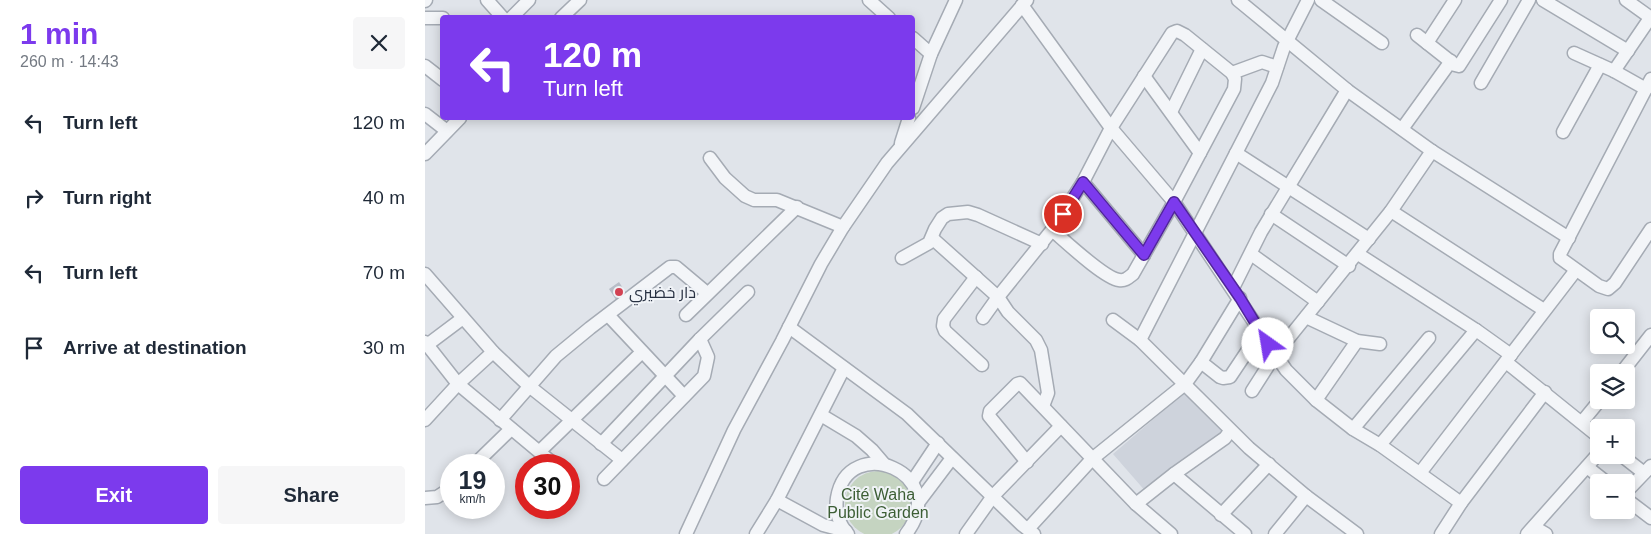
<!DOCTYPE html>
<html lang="en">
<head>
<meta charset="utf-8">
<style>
	body { margin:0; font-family:Arial,Cairo,sans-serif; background:#f6f6f7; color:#1f2937; height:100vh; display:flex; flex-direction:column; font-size:19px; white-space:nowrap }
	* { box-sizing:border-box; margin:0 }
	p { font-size:16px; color:#747a83 }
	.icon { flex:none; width:28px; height:28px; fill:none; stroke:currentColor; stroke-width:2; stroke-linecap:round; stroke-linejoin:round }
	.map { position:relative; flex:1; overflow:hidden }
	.details { display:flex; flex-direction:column; background:#fff; width:425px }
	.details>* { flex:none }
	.banner { position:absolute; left:15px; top:15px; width:475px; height:105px; border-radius:5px; box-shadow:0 2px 12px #0003; background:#7c3aed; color:#fff; overflow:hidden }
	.buttons { position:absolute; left:1165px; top:309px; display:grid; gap:10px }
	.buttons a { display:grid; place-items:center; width:45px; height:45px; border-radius:5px; background:#fff; box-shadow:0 2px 12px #0003; font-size:25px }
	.speed { position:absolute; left:15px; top:454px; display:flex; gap:10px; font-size:25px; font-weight:700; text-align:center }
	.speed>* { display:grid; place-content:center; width:65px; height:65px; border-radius:50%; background:#fff; box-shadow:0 2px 12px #0003; line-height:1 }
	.speed small { font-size:12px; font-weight:400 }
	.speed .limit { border:8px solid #d22; background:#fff; color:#111 }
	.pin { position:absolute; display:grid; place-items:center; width:42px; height:42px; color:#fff; margin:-21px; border:2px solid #fff; border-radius:50%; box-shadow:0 1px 5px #0007 }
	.me { position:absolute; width:55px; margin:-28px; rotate:328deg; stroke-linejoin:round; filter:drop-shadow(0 0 4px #0008) }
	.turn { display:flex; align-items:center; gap:18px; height:105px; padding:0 20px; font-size:22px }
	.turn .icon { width:65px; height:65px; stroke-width:2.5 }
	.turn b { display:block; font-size:35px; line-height:42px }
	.round { display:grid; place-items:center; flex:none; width:52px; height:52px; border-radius:5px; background:#f6f6f7 }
	.head { display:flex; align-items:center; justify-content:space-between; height:85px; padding:0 20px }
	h1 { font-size:30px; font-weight:800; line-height:38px; color:#7c3aed }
	.primary-button { display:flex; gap:10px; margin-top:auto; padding:10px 20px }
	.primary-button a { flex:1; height:58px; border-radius:5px; background:#7c3aed; color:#fff; font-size:20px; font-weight:800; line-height:58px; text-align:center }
	.primary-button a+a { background:#f6f6f7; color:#1f2937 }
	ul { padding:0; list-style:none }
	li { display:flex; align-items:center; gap:15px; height:75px; padding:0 20px }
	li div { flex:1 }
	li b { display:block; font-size:19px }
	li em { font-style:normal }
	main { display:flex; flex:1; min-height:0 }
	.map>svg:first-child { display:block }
	.built { fill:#ced3dc }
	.green { fill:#c5d4c1 }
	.building { fill:#b7bdc7 }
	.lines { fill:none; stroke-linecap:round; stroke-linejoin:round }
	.minor-casing { stroke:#a5abb4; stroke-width:15 }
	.minor { stroke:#f3f5f8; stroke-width:12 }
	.route-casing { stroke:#51269a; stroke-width:12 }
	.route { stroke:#7c3aed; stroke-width:9 }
	.poi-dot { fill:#d24253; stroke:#f0f3f7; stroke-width:2 }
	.labels { text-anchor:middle; stroke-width:4; stroke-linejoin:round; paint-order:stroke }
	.poi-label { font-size:16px; fill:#283142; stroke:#f0f3f7; text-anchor:start }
	.park-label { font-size:16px; fill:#3c5e35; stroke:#f0f3f7 }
</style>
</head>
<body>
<main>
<section class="details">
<div class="head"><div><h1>1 min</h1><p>260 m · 14:43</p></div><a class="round"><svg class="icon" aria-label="close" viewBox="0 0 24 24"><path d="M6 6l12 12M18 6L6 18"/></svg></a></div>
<ul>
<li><svg class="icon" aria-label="left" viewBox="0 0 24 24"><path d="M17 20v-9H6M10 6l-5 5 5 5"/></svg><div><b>Turn left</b></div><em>120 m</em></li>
<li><svg class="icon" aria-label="right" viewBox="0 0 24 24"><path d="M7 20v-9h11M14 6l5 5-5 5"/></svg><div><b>Turn right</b></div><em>40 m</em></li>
<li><svg class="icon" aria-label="left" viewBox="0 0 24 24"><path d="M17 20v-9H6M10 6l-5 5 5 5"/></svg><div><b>Turn left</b></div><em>70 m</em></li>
<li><svg class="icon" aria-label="arrive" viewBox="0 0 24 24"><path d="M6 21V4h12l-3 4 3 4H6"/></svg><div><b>Arrive at destination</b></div><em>30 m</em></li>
</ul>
<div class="primary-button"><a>Exit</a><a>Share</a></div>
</section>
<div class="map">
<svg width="1226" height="534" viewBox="0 0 1226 534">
	<rect width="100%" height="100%" fill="#e0e4ea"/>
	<polygon class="built" points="760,392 798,429 796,436 722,493 688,454"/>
	<circle class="green" cx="453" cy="504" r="33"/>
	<polygon class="building" points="194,282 203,296 193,303 184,289"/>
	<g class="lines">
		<defs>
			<g id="minor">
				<polyline points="62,0 78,18"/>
				<polyline points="444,0 464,18"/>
				<polyline points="813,0 922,90 1007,151 1144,238"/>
				<polyline points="896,0 957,43"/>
				<polyline points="1118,0 1203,51"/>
				<polyline points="1201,0 1226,18"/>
				<polyline points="0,1 1,0"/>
				<polyline points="597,5 686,128 749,202 861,370 891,400 928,429 955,445 1036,503"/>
				<polyline points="0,18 18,18"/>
				<polyline points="86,18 104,0"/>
				<polyline points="136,18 155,0"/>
				<polyline points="992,35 1030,65 1034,66 1076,0"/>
				<polyline points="488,38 506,54"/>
				<polyline points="1002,43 1030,0"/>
				<polyline points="1149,53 1189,71 1221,89"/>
				<polyline points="0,66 18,80"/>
				<polyline points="1189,71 1225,18"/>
				<polyline points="807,73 837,62 852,67"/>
				<polyline points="719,76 775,153"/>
				<polyline points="1226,79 1135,254 1135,258 1174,286 1183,289 1190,283 1226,229"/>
				<polyline points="1056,83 1104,0"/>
				<polyline points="488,108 506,54 531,0"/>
				<polyline points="746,112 777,49"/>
				<polyline points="0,114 22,131"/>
				<polyline points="977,129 1026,61"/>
				<polyline points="1138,132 1175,65"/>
				<polyline points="476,143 484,118"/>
				<polyline points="811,153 944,239"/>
				<polyline points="0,154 35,118"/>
				<polyline points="285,158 300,178 320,196 329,200 352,200 418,227"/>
				<polyline points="658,182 719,255"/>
				<polyline points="966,211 1119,310"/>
				<polyline points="846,214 924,266"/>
				<polyline points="507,238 573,297 583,312 611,340 616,350 623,393 618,406"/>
				<polyline points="826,254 893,302"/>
				<polyline points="933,254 1051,330 1086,355"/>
				<polyline points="477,258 504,243 510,229 517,218 523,214 543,212 553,215 617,244"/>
				<polyline points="0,274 68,352 104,386 197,460"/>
				<polyline points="551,277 519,319 518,326 520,331 557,365"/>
				<polyline points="808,288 836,232 922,90"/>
				<polyline points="183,315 259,396"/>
				<polyline points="261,315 372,207"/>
				<polyline points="881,317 932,341 955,344"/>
				<path d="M558 318 573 297 627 230 658 182 686 128 747 33 752 31 760 35 807 73 810 79 809 89 749 202 708 274C703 278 700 281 694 280 679 278 640 241 627 230"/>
				<polyline points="688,320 715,340 824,448 881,496 932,534"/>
				<polyline points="364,327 482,414 597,525 609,534"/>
				<polyline points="715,340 847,83 859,47 883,0"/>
				<polyline points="0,342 33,384 130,465"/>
				<polyline points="2,345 38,318"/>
				<polyline points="776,362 795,377 798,378 805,377 835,332"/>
				<polyline points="1081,362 1174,437"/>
				<polyline points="1197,372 1226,335"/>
				<polyline points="827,391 850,355 966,211 1007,151"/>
				<polyline points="891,400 932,341"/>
				<polyline points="396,415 431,436 447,450 459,464"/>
				<polyline points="0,420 33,384 68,352"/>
				<polyline points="75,420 131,356 165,328 245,267 251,267 282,293"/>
				<polyline points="1157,422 1175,400"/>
				<polyline points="928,429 1004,338"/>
				<polyline points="176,444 275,339 323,292"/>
				<polyline points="955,445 1051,330"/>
				<polyline points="115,451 217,352"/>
				<polyline points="1196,455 1219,473"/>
				<polyline points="602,462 564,416 565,411 592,384 595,383 711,504 746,534"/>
				<polyline points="49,465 86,429"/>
				<polyline points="1162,467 1181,482"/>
				<polyline points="995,473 1151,270"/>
				<polyline points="749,474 820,534"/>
				<polyline points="179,479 279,376 283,357 275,339"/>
				<polyline points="487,482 513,443"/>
				<polyline points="1201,492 1226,466"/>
				<polyline points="0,498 12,497 26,488"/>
				<polyline points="1201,499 1226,518"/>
				<polyline points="352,500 398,525 421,531"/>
				<polyline points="493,503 527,458"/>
				<polyline points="711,504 749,474 800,438 805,431"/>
				<polyline points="796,515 844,464"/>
				<polyline points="1109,527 1121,534"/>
				<polyline points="603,529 667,459 760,384 776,362 815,298"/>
				<polyline points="261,534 309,430 357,341 396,264 418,227 462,163 602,0"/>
				<polyline points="331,534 352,500 419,368"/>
				<path d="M423 534C414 525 410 511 412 498 423 431 528 473 481 534"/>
				<polyline points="541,534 568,496 636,426"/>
				<polyline points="850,534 881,496"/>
				<polyline points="1016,534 1036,503 1120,392"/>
				<polyline points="1102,534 1174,453"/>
			</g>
		</defs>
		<use href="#minor" class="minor-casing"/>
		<use href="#minor" class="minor"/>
	</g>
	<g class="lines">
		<defs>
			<polyline id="route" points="638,214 658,182 719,255 749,202 815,298 843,344"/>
		</defs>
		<use href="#route" class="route-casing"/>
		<use href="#route" class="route"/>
	</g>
	<circle class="poi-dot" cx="194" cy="292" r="5"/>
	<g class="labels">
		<g class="poi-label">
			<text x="204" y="298">دار خضيري</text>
		</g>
		<g class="park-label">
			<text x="453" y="500">Cité Waha<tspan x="453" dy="18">Public Garden</tspan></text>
		</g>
	</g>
</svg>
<div class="buttons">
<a><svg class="icon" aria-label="search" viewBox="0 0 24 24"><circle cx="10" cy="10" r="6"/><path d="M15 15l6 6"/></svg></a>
<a><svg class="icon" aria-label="layers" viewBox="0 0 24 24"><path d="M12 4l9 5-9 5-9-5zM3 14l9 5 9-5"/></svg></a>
<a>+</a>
<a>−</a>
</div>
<div class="speed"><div>19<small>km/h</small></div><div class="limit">30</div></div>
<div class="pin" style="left:638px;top:214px;background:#d93025"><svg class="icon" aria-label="arrive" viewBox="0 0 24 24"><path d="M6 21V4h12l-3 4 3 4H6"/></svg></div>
<svg class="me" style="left:843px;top:344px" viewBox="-20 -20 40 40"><circle r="19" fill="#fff"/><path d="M0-13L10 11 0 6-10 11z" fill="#7c3aed"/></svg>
<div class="banner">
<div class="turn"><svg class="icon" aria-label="left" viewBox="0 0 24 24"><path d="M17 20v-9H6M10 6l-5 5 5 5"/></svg><div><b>120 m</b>Turn left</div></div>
</div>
</div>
</main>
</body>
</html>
